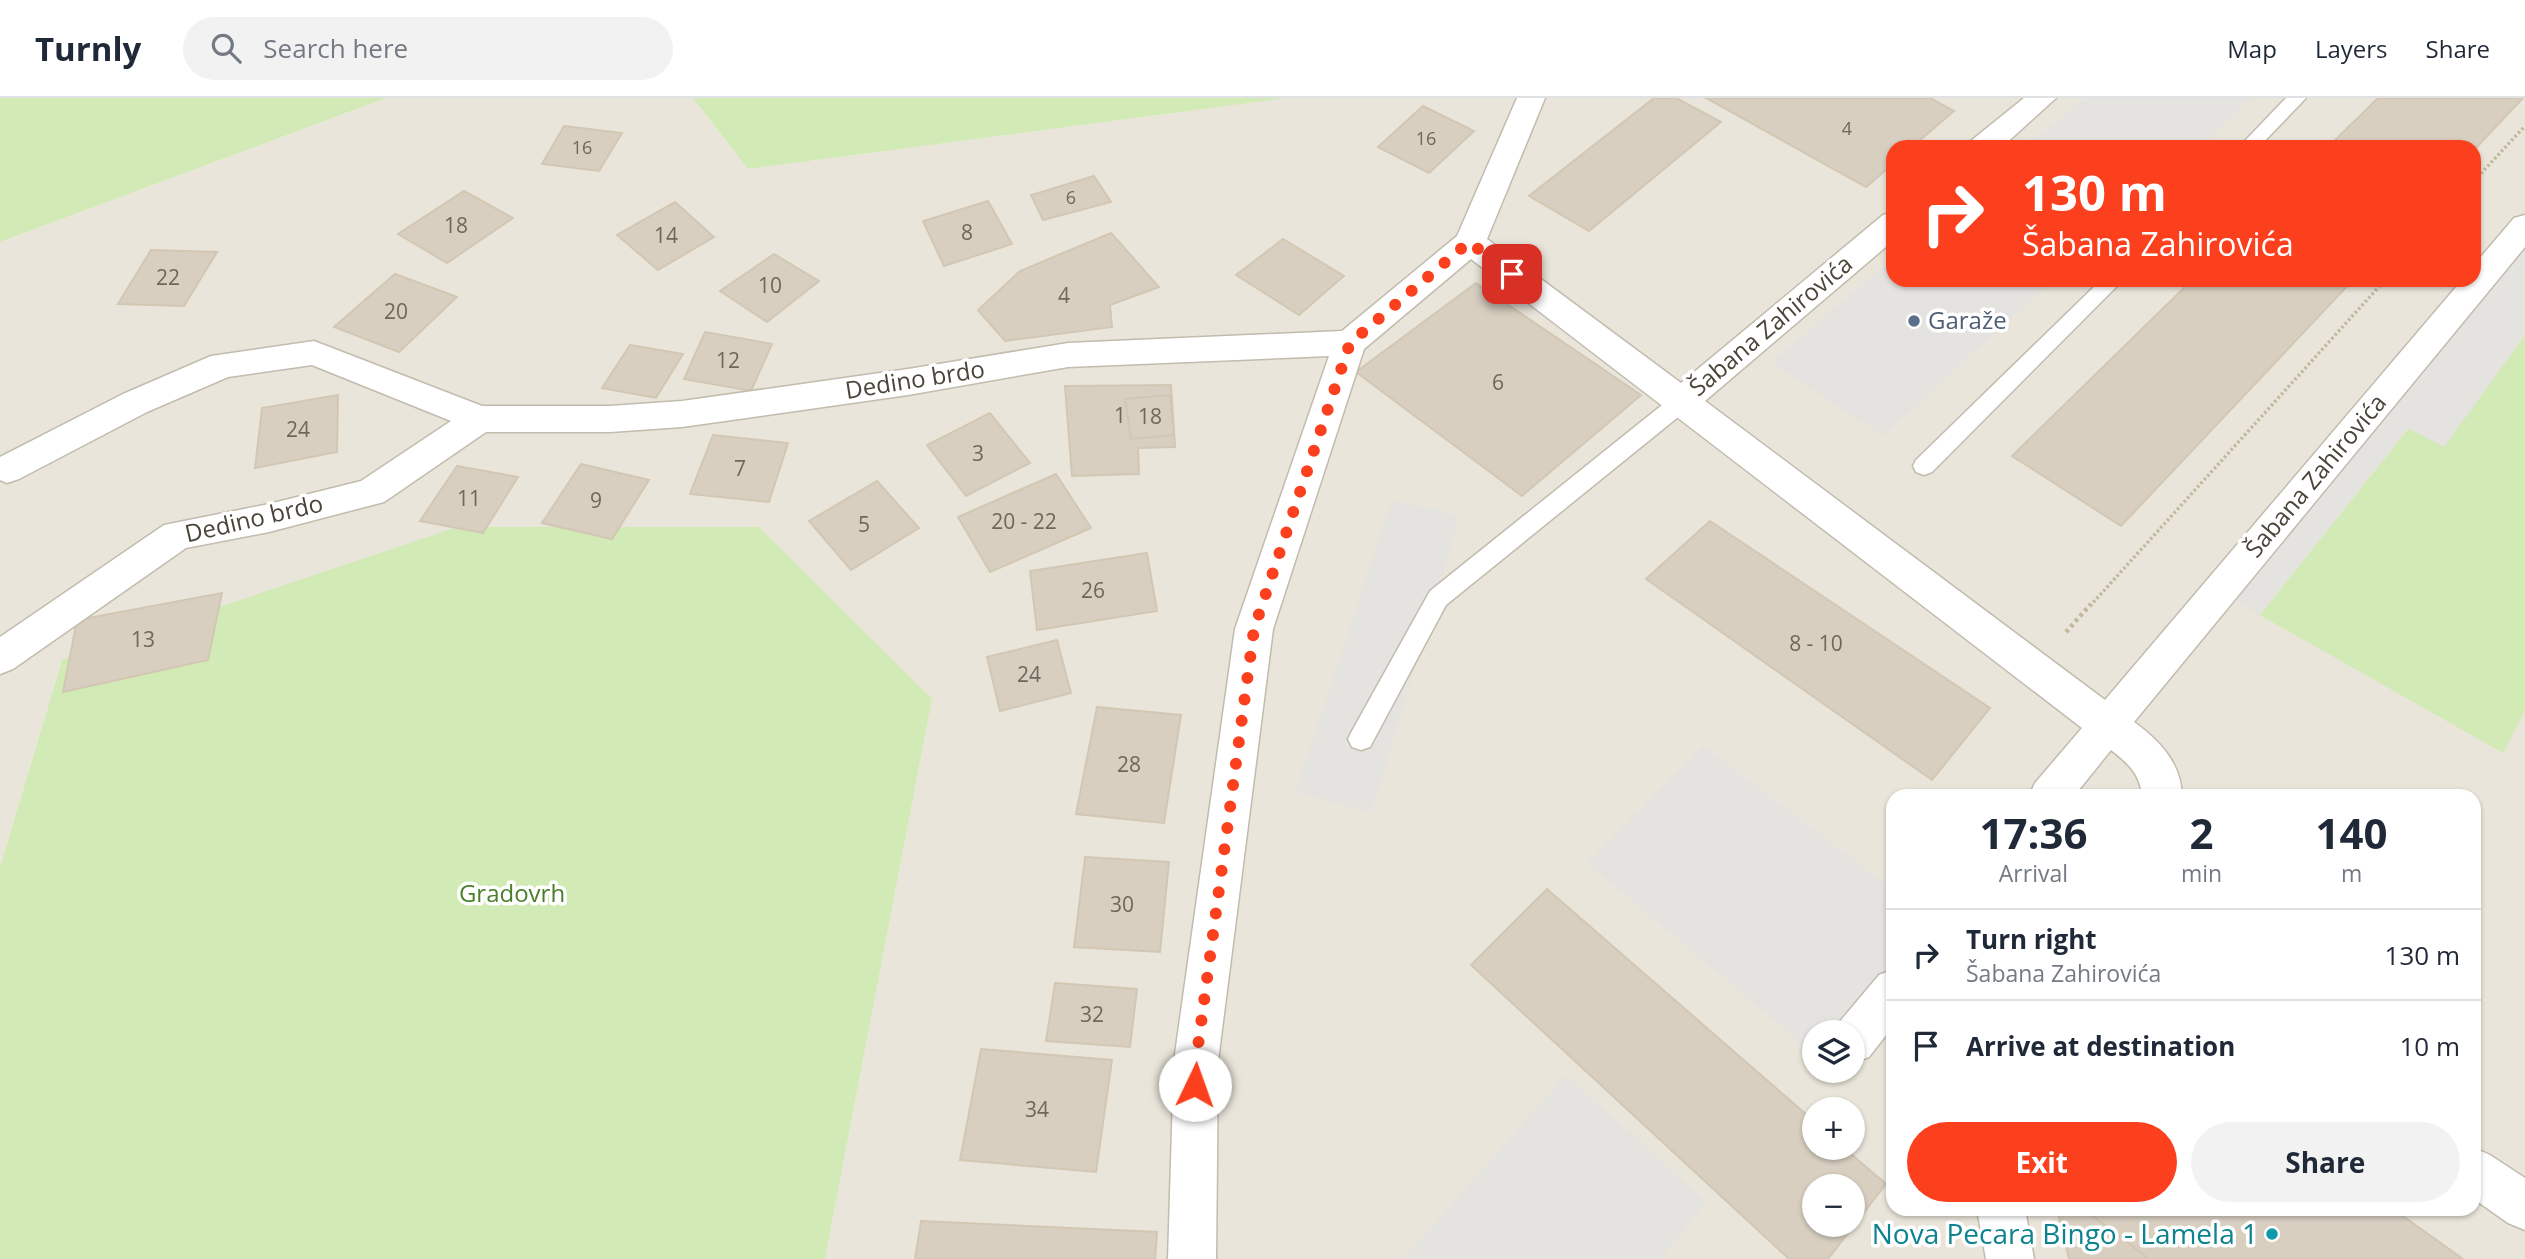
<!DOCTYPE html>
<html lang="en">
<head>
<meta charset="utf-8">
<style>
	body { margin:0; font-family:"Open Sans",sans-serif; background:#f2f2f3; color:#1f2937; height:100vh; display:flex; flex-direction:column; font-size:26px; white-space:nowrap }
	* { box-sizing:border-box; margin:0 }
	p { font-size:23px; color:#747a83 }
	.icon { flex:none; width:38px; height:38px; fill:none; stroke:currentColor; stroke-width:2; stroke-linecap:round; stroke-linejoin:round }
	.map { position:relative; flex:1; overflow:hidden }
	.details { position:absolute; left:1886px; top:691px; width:595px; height:427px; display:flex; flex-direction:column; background:#fff; border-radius:21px; box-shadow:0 2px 5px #0004 }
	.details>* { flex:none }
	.guide { position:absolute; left:1886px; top:42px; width:595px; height:147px; border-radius:21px; box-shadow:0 2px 5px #0004; background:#fc3f1d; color:#fff; overflow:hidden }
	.tools { position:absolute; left:1802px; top:922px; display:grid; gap:14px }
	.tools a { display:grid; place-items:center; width:63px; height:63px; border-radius:50%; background:#fff; box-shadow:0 2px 5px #0004; font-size:35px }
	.pin { position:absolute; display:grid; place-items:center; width:60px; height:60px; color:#fff; margin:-30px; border-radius:14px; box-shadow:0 4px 10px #0006 }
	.me { position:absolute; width:77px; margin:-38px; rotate:3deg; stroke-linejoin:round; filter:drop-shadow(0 0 5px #0008) }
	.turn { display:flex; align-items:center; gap:24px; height:147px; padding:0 21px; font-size:32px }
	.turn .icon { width:91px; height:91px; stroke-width:2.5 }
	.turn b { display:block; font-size:49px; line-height:60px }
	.eta { display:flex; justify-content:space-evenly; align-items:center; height:119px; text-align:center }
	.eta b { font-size:42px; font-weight:700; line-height:49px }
	.action { display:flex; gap:14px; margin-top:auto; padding:14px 21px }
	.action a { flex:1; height:80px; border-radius:42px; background:#fc3f1d; color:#fff; font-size:28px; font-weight:700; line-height:80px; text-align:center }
	.action a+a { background:#f2f2f3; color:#1f2937 }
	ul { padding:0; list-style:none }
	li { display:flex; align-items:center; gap:21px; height:91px; padding:0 21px; border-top:2px solid #e0e1e3 }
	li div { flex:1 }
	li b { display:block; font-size:26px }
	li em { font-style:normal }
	header { display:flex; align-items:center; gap:42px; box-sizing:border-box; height:98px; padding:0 35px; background:#fff; border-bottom:2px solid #e0e1e3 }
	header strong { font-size:33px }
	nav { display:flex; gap:38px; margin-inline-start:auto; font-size:24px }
	.search { width:490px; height:63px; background:#f2f2f3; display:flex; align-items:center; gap:18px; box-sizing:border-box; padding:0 24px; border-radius:38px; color:#747a83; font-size:26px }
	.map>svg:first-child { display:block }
	.residential { fill:#eae5da; fill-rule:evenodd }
	.green { fill:#d2eab5 }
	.parking { fill:#e5e3e0 }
	.building { fill:#d8cfc1; stroke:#d3c7b4; stroke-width:2; fill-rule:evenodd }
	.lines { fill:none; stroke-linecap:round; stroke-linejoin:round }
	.lane-casing { stroke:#c2bbae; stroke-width:3 }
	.street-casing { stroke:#c2bbae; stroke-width:3 }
	.path-far1 { stroke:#c4b79f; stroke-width:3.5; stroke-dasharray:2.5 2.5; stroke-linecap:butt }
	.path { stroke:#c4b79f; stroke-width:4.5; stroke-dasharray:3.5 3.5; stroke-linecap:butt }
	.lane { fill:#fff; fill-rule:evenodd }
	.street { fill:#fff; fill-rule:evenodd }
	.route { stroke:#fc3f1d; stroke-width:12; stroke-dasharray:0 21.6 }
	.service-dot { fill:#5c6f8a; stroke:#fff; stroke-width:2.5 }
	.culture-dot { fill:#0f9aa8; stroke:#fff; stroke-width:2.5 }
	.labels { text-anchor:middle; stroke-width:7; stroke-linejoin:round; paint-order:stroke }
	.far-number-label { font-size:18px; fill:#6e675b }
	.number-label { font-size:21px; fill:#6e675b }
	.service-label { font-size:24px; fill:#4e5e75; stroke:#fff; text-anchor:start }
	.street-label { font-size:24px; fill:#4b4439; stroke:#fff }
	.park-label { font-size:24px; fill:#4a7f2a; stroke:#fff }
	.near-culture-label { font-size:28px; fill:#0d838f; stroke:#fff; text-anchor:end }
</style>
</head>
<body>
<header>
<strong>Turnly</strong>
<div class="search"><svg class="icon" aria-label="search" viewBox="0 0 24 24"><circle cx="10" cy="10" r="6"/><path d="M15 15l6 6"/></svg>Search here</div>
<nav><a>Map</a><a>Layers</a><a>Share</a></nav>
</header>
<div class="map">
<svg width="2525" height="1161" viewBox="0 0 2525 1161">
	<rect width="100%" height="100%" fill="#f6f3ec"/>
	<path class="residential" d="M386 0H693L748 71 1287 0H2525V1161H825L932 601 62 562 0 769V144ZM1894 49H2474V182H1894ZM1894 698H2474V1111H1894ZM1815 934H1853V973H1815ZM1815 1012H1853V1050H1815ZM1815 1088H1853V1127H1815Z"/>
	<g class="green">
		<polygon points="0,0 386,0 0,144"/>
		<polygon points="693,0 1287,0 748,71"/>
		<polygon points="2525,237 2525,613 2503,655 2260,517 2409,330 2497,274"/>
		<polygon points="457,429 759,429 932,601 825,1161 0,1161 0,769 62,562"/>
	</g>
	<g class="parking">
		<polygon points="2084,0 2253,0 2199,49 2026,49"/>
		<polygon points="2525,128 2525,237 2444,349 2408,330 2259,517 2220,492"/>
		<polygon points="1893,160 1894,182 2053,182 1883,338 1771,264"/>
		<polygon points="1392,403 1446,413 1459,420 1371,715 1296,694"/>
		<polygon points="1703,648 1893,791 1893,915 1853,934 1815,934 1815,957 1587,765"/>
		<polygon points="1566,977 1707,1104 1661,1161 1403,1161"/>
	</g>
	<g class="building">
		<polygon points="1654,0 1676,0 1721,24 1589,133 1529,98"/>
		<polygon points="1706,0 1930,0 1954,13 1912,49 1894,49 1894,65 1866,89"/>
		<polygon points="2378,0 2523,0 2474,52 2474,49 2328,49"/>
		<polygon points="1423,8 1474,33 1429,75 1378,49"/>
		<polygon points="564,28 622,35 599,73 542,66"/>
		<polygon points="1094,78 1111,104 1043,122 1031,97"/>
		<polygon points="464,93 513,120 447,165 398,136"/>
		<polygon points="988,103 1012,146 944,168 923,123"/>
		<polygon points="675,104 714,139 658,172 617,137"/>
		<polygon points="1111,135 1159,189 1110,207 1112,229 1005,243 978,212 1020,173"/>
		<polygon points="1283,141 1344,178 1299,217 1236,177"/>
		<polygon points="151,152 217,154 184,208 118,206"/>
		<polygon points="774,156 819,183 767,224 720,193"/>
		<polygon points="395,176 457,199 399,254 334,229"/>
		<polygon points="2192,182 2353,182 2121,428 2012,358"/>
		<polygon points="1476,185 1641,297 1522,398 1356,274"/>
		<polygon points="705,234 772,246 751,293 684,281"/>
		<polygon points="630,247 683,256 656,300 602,290"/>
		<polygon points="1171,287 1175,349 1138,350 1139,376 1072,378 1065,288"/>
		<polygon points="338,297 337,354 255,370 262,310"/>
		<polygon points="1170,297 1174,337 1131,341 1125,301"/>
		<polygon points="990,315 1030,365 966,398 927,347"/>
		<polygon points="713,337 788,345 769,404 690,396"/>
		<polygon points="581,366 649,382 612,441 542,425"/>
		<polygon points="457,368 518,379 483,435 420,423"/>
		<polygon points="1056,376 1091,430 990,474 958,419"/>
		<polygon points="877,383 919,430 851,472 809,423"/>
		<polygon points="1710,423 1990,610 1932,682 1646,481"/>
		<polygon points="1147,455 1157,513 1037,532 1030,473"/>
		<polygon points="222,495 208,562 63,594 77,522"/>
		<polygon points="1057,542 1071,595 1000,613 987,559"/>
		<polygon points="1097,609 1181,617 1164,725 1076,716"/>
		<polygon points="1085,759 1169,764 1160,854 1074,849"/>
		<path d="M1547 791 1815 1024V1050H1844L1886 1086 1828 1161H1789L1471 867ZM1815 1088H1853V1127H1815Z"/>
		<polygon points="1055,885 1137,891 1130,949 1046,943"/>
		<polygon points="981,951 1112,962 1096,1074 960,1062"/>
		<polygon points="2057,1111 2084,1111 2149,1161 2069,1161"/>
		<polygon points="2084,1111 2393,1111 2463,1161 2149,1161"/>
		<polygon points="921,1123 1157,1134 1155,1161 915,1161"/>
	</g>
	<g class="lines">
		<defs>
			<g id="lane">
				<polygon points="2286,0 2306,0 2259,49 2239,49"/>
				<polygon points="2101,182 2123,182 1932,374 1924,377 1916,374 1913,368 1916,362"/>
				<polygon points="1680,297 1688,299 1691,305 1688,311 1446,507 1370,649 1361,652 1352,649 1348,641 1352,633 1430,493 1672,299"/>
			</g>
			<g id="street">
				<path d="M1517 0H1545L1487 141 1681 285 1883 117 1894 114V142L1705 303 2105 602 2462 182H2474V167L2514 120 2525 117V149L2134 624C2160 643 2181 665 2182 698H2142C2140 676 2129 666 2111 652L2074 698H2029L2035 685 2082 630 1471 161 1364 251 1273 531 1218 963 1216 1161H1168L1174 963 1235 531 1329 258 1068 269 908 297 682 329 610 334H486L384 404 269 434 186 450 13 571 0 576V539L164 427 269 406 361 383 451 323 312 267 228 279 147 314 19 381 7 385 0 382V359L123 296 211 258 314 243 482 308H610L682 303 908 271 1068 245 1342 233 1457 138Z"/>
				<polygon points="2024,0 2056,0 2002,49 1968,49 1972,42"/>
				<polygon points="1894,871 1894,927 1869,959 1853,965 1853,934 1834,934 1837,927 1879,877"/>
				<polygon points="2474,1050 2490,1057 2525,1080 2525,1132 2508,1125 2474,1101"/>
				<polygon points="1977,1111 2025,1111 2034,1161 1986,1161"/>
			</g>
		</defs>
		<use href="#lane" class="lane-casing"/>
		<use href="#street" class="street-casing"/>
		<g class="path-far1">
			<polyline points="2474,83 2525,28"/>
			<polyline points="2090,508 2385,182"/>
		</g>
		<polyline class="path" points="2066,534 2091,506"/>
		<use href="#lane" class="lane"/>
		<use href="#street" class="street"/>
	</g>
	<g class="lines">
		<polyline class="route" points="1195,987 1196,963 1254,531 1350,245 1469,144 1512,176"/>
	</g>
	<circle class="service-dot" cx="1914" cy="223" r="7"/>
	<circle class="culture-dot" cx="2272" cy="1136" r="7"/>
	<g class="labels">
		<g class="far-number-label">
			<text x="1847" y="37">4</text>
			<text x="1426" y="47">16</text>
			<text x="582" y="56">16</text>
			<text x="1071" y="106">6</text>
		</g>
		<g class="number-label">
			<text x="456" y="135">18</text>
			<text x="967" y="142">8</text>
			<text x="666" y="145">14</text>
			<text x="168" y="187">22</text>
			<text x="770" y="195">10</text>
			<text x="1064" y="205">4</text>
			<text x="396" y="221">20</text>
			<text x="728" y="270">12</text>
			<text x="1498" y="292">6</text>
			<text x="1120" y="325">1</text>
			<text x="1150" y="326">18</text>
			<text x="298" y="339">24</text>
			<text x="978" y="363">3</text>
			<text x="740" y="378">7</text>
			<text x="469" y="408">11</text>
			<text x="596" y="410">9</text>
			<text x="1024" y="431">20 - 22</text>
			<text x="864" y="434">5</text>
			<text x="1093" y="500">26</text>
			<text x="143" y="549">13</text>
			<text x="1816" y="553">8 - 10</text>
			<text x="1029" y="584">24</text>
			<text x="1129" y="674">28</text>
			<text x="1122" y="814">30</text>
			<text x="1092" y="924">32</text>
			<text x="1037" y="1019">34</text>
		</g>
		<g class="service-label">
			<text x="1928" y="231">Garaže</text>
		</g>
		<g class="street-label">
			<text transform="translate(1771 228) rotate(-40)" y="8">Šabana Zahirovića</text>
			<text transform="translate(915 282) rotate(-9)" y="8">Dedino brdo</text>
			<text transform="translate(2316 378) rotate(-50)" y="8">Šabana Zahirovića</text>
			<text transform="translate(254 421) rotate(-13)" y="8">Dedino brdo</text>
		</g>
		<g class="park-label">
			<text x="512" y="804">Gradovrh</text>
		</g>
		<g class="near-culture-label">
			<text x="2258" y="1146">Nova Pecara Bingo - Lamela 1</text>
		</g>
	</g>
</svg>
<div class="tools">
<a><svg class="icon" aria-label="layers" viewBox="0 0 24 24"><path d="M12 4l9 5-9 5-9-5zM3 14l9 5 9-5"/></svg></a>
<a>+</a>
<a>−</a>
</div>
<div class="pin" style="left:1512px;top:176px;background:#d93025"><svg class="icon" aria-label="arrive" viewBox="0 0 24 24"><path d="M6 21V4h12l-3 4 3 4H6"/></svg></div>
<svg class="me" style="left:1195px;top:987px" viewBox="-20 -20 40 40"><circle r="19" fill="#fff"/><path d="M0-13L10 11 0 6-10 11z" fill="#fc3f1d"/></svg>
<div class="guide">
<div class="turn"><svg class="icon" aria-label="right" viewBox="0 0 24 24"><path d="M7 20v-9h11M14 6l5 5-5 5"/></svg><div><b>130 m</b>Šabana Zahirovića</div></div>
</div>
<section class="details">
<div class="eta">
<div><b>17:36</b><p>Arrival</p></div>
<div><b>2</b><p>min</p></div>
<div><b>140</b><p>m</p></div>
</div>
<ul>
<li><svg class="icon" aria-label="right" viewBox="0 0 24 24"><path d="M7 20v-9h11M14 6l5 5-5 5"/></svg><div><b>Turn right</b><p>Šabana Zahirovića</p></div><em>130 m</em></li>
<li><svg class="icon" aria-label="arrive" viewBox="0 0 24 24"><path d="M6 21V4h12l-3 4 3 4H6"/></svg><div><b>Arrive at destination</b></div><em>10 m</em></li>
</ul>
<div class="action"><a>Exit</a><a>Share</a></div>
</section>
</div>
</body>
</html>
